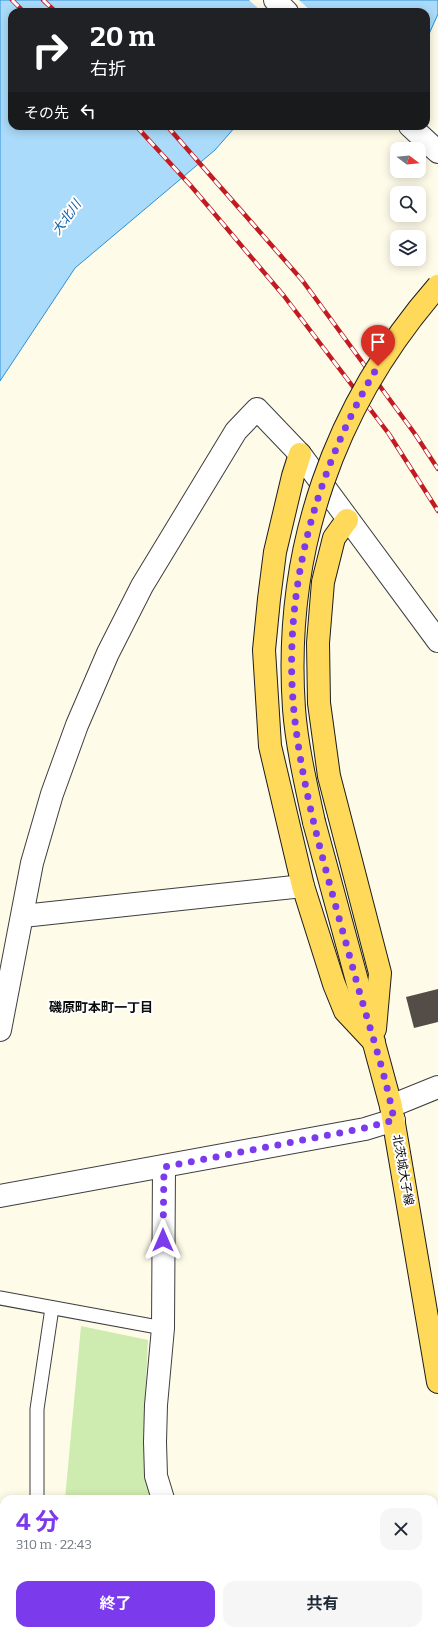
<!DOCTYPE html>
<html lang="ja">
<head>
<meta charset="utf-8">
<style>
	body { margin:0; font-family:Bitter,"Noto Sans JP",serif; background:#f6f6f7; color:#1f2937; height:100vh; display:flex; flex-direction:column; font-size:15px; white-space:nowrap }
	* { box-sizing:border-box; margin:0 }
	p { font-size:13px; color:#747a83 }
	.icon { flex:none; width:22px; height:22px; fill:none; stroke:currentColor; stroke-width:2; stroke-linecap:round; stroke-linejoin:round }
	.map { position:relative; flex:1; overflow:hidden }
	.panel { position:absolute; left:0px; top:1495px; width:438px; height:140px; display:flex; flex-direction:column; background:#fff; border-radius:12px 12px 0 0; box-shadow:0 2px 10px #0003 }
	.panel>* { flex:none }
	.guide { position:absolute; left:8px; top:8px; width:422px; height:122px; border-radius:12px; box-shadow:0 2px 10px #0003; background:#202124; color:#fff; overflow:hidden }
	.needle { width:26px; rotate:106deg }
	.fabs { position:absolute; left:390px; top:142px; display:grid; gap:8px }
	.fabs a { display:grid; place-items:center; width:36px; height:36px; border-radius:8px; background:#fff; box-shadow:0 2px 10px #0003; font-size:20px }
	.pin { position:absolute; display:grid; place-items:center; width:34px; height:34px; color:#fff; margin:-41px -17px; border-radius:50% 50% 50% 0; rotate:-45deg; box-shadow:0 0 4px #0007 }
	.pin .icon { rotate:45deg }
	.me { position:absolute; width:44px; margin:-22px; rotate:0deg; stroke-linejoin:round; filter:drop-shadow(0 0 3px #0008) }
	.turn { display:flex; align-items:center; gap:14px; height:84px; padding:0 16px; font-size:18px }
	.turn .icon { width:52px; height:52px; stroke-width:2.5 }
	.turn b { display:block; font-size:28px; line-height:34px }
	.then { display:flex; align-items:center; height:38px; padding:0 16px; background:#0003; gap:8px; font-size:15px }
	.round { display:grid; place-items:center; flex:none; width:42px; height:42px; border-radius:12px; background:#f6f6f7 }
	.head { display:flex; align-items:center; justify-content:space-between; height:68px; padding:0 16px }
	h1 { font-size:24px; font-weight:700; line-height:30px; color:#7c3aed }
	.primary-button { display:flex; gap:8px; margin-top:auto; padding:8px 16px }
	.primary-button a { flex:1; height:46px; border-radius:12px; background:#7c3aed; color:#fff; font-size:16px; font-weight:700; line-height:46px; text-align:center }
	.primary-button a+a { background:#f6f6f7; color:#1f2937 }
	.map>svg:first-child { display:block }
	.green { fill:#ceebb0 }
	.water { fill:#aadbfa; stroke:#2c90d5 }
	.pier { fill:#fffbe9 }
	.building { fill:#544c47 }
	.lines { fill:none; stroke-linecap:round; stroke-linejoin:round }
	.service-casing { stroke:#3e3e3e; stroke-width:15 }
	.minor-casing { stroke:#3e3e3e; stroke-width:24 }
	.tertiary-casing { stroke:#3e3e3e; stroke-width:24 }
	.primary-casing { stroke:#1c1c1c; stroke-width:24 }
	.service { stroke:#fff; stroke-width:13 }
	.minor { stroke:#fff; stroke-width:22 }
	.tertiary { stroke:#fff; stroke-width:22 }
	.primary { stroke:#ffd959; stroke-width:22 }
	.rail-casing { stroke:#c21b21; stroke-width:4.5 }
	.rail { stroke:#fff; stroke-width:3; stroke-dasharray:9; stroke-linecap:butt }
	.primary-bridge-casing { stroke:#1c1c1c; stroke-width:24; stroke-linecap:butt }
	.primary-bridge { stroke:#ffd959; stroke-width:22 }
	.route { stroke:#7c3aed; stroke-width:7; stroke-dasharray:0 12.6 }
	.labels { text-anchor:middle; stroke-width:4; stroke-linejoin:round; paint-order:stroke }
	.street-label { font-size:12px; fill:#0b0b0b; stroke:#fff }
	.water-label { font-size:13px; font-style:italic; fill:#0e60a3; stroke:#fff }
	.neighbourhood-label { font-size:13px; font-weight:bold; fill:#0b0b0b; stroke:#fff }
</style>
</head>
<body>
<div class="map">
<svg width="438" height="1635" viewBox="0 0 438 1635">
	<rect width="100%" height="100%" fill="#fffbe9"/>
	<polygon class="green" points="81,1326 148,1340 145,1401 145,1469 152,1499 65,1499"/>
	<polygon class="water" points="0,0 438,0 438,14 429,34 426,35 426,12 12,12 12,126 236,126 215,150 75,268 0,381"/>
	<polygon class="pier" points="249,0 299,0 312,12 262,12"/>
	<g class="building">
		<polygon points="438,989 438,1022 414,1028 406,997"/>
		<polygon points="0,1588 4,1588 4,1631 54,1631 55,1635 0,1635"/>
		<polygon points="101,1631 179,1631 180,1635 94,1635 94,1633"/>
	</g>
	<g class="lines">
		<defs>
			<g id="service">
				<polyline points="0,1298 163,1328"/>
				<polyline points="37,1499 37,1409 52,1308"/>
				<polyline points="0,1527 4,1527"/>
			</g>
			<g id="minor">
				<polyline points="23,916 303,886"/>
				<polyline points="0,1030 32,863 52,794 77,725 108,653 142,586 236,431 257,409 300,454 438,641"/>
				<polyline points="0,1196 365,1129 394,1120"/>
				<polyline points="163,1499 156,1476 155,1442 156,1405 163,1328 164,1167"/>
				<polyline points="434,1517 438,1517"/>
				<polyline points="203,1631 204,1635"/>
			</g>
			<g id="tertiary">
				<polyline points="275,0 287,12"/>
				<polyline points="410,126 438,152"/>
				<polyline points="391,1106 438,1087"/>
			</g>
			<g id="primary">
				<polyline points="300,454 293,476 275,552 269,599 264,650 270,746 303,886 334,984 345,1011 374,1042"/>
				<polyline points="347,520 334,538 323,582 318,643 319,703 329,776 380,973 375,1029"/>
				<polyline points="314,822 391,1106 438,1382"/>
			</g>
		</defs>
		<use href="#service" class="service-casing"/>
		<use href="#minor" class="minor-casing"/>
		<use href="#tertiary" class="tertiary-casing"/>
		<use href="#primary" class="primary-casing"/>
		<use href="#service" class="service"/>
		<use href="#minor" class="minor"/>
		<use href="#tertiary" class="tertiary"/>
		<use href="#primary" class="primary"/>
		<defs>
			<g id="rail">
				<polyline points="12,0 24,12"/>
				<polyline points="43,0 56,12"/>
				<polyline points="136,126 191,186 284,296 389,434 438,511"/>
				<polyline points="167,126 302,280 415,434 438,469"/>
			</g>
		</defs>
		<use href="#rail" class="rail-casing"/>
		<use href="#rail" class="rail"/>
		<defs>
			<path id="primary-bridge" d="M314 822C306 785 297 747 294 709 283 550 334 405 438 286"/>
		</defs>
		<use href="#primary-bridge" class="primary-bridge-casing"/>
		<use href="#primary-bridge" class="primary-bridge"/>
	</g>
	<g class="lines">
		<path class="route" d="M163 1240 164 1167 365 1128 394 1120C385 1071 368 1024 355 976 332 890 303 800 294 712 282 590 316 470 378 366"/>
	</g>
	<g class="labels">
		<g class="street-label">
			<text transform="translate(403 1170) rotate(80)" y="4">北茨城大子線</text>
		</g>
		<g class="water-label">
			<text transform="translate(66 217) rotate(-54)" y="5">大北川</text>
		</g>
		<g class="neighbourhood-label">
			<text x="101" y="1012">磯原町本町一丁目</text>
		</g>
	</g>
</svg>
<div class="fabs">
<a><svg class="needle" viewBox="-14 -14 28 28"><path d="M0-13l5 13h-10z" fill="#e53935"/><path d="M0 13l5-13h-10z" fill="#747a83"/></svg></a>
<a><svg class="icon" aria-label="search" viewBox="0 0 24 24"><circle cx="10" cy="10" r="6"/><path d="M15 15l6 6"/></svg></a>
<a><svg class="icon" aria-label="layers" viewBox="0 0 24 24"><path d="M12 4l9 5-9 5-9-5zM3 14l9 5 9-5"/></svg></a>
</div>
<div class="pin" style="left:378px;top:366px;background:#d93025"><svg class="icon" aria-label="arrive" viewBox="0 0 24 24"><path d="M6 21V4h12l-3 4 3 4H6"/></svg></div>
<svg class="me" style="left:163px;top:1240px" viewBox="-20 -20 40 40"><path d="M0-17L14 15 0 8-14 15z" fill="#7c3aed" stroke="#fff" stroke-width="4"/></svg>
<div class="guide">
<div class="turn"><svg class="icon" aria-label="right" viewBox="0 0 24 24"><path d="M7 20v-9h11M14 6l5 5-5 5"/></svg><div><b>20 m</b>右折</div></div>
<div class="then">その先<svg class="icon" aria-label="left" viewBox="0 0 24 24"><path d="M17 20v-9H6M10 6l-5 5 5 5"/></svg></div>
</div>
<section class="panel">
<div class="head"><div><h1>4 分</h1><p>310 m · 22:43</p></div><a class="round"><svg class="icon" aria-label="close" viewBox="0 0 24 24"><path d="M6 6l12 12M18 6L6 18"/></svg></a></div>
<div class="primary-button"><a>終了</a><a>共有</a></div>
</section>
</div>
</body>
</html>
